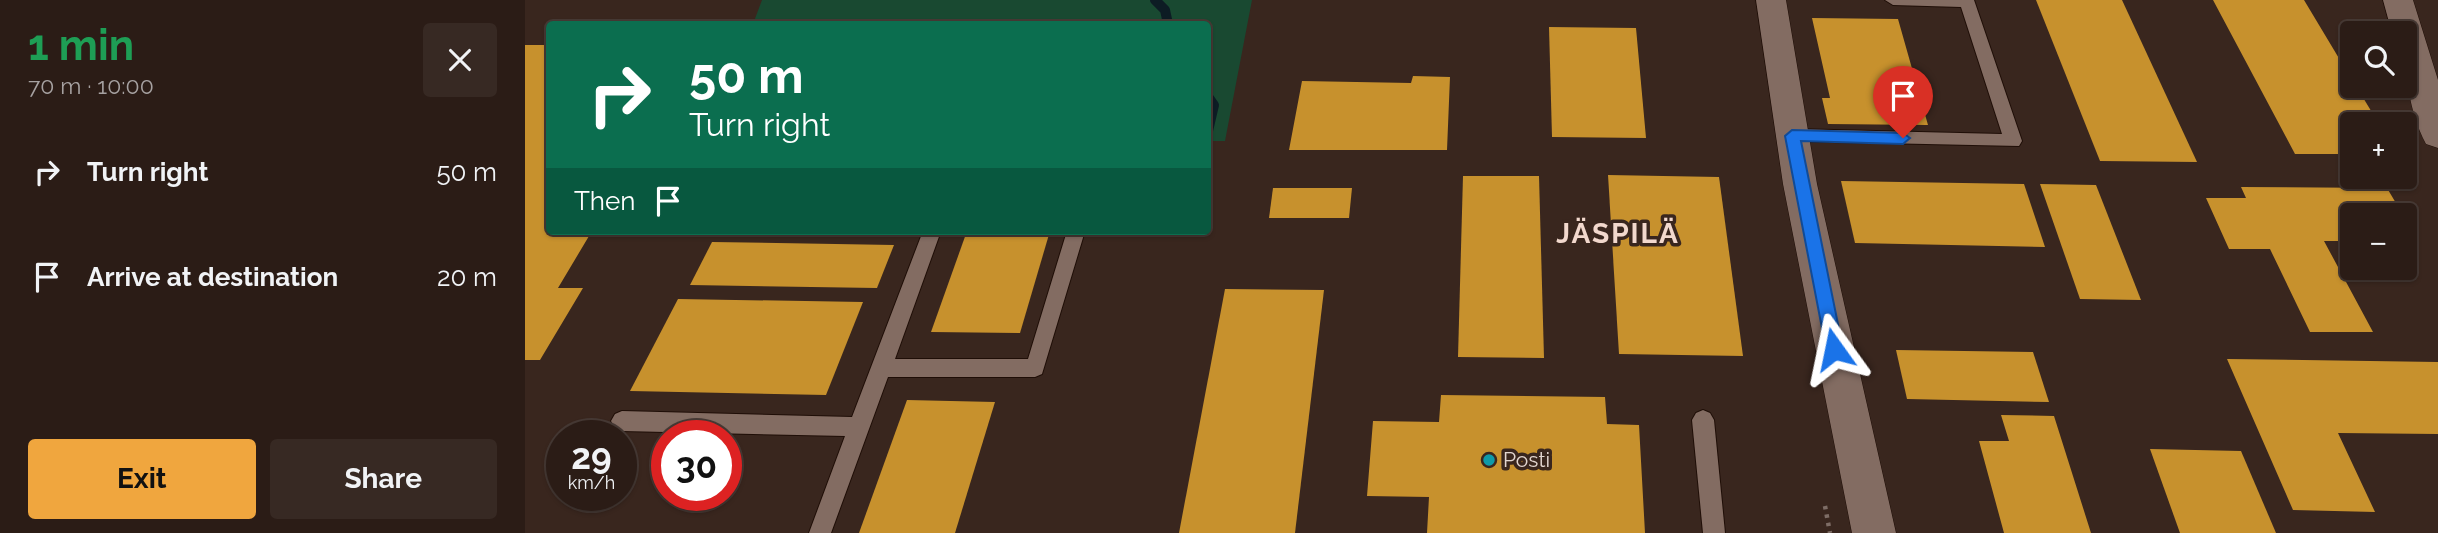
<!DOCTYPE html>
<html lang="en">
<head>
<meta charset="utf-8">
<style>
	body { margin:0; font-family:Raleway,sans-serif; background:#372923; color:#f1f3f6; height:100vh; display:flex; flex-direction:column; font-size:26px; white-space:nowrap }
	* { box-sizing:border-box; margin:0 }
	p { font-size:23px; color:#a6a1a1 }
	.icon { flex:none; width:38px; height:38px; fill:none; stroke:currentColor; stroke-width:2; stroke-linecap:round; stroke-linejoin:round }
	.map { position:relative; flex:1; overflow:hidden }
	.side { display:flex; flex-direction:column; background:#2b1c16; width:525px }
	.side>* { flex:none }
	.top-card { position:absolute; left:21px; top:21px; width:665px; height:214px; border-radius:7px; box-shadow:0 2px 5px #0004,0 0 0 2px #473a35; background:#0b6e4f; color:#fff; overflow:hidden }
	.fabs { position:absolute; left:1815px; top:21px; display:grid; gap:14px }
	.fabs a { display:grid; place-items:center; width:77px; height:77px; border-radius:7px; background:#2b1c16; box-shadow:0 2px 5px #0004,0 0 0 2px #473a35; font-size:35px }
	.speed { position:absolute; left:21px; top:420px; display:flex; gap:14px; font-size:35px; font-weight:700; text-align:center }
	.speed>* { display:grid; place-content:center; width:91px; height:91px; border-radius:50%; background:#2b1c16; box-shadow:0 2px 5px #0004,0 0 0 2px #473a35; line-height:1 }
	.speed small { font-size:18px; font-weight:400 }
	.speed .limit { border:10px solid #d22; background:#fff; color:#111 }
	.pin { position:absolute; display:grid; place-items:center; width:60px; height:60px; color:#fff; margin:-72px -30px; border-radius:50% 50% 50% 0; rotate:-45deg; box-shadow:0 0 7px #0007 }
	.pin .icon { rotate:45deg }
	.me { position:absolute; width:77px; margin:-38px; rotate:348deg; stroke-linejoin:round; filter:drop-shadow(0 0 5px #0008) }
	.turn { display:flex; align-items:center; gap:24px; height:147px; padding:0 28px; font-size:32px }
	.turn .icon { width:91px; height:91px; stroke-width:2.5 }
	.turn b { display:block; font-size:49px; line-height:60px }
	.then { display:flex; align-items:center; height:66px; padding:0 28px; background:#0003; gap:14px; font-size:26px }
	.round { display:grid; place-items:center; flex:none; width:74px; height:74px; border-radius:7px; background:#372923 }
	.overview { display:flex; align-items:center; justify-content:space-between; height:119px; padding:0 28px }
	h1 { font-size:42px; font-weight:700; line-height:52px; color:#1e9e55 }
	.primary-button { display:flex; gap:14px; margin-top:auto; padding:14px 28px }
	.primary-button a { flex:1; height:80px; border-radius:7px; background:#f0a63e; color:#111; font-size:28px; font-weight:700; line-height:80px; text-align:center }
	.primary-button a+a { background:#372923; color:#f1f3f6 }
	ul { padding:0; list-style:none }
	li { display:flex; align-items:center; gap:21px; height:105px; padding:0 28px }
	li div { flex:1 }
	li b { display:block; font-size:26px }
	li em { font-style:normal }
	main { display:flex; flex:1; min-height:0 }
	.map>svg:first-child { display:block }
	.green { fill:#194931 }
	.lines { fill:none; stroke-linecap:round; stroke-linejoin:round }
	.stream { stroke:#0d1c24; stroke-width:10 }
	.building { fill:#c7912d }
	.lane-casing { stroke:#1f0e07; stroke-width:2 }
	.street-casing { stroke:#1f0e07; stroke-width:1 }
	.path { stroke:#7e6d66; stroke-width:4.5; stroke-dasharray:3.5 5; stroke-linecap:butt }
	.lane { fill:#836c62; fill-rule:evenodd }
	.street { fill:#836c62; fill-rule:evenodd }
	.route { fill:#1a73e8; stroke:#114b97; stroke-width:2 }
	.culture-dot { fill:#0f9aa8; stroke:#39261e; stroke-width:2.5 }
	.labels { text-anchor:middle; stroke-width:7; stroke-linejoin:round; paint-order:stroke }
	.poi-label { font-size:21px; fill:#e3d6d0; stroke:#39261e; text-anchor:start }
	.district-label { font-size:28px; font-weight:bold; letter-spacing:2px; fill:#f2d8cd; stroke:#39261e }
</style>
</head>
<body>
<main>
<section class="side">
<div class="overview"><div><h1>1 min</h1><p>70 m · 10:00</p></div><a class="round"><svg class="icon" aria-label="close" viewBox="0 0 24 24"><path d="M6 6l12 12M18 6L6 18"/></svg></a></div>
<ul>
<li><svg class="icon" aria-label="right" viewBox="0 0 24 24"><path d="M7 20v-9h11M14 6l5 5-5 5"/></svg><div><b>Turn right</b></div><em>50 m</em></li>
<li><svg class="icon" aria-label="arrive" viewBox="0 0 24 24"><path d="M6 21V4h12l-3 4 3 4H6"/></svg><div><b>Arrive at destination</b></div><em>20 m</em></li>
</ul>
<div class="primary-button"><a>Exit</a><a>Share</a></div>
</section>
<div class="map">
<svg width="1913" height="533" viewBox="0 0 1913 533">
	<rect width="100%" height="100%" fill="#39261e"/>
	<polygon class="green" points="237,0 727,0 700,141 683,141 682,24 228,24"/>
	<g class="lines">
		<g class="stream">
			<polyline points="630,0 640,10 643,24"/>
			<polyline points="682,95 689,105 682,135"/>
		</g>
	</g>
	<g class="building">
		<polygon points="1511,0 1597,0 1672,162 1575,161"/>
		<polygon points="1688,0 1779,0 1827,80 1827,86 1831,86 1854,124 1827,124 1827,154 1770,154"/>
		<polygon points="1287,18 1373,19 1403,125 1303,124 1297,98 1305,98"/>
		<polygon points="1024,27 1111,28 1121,138 1027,137"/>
		<polygon points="0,45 24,45 24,231 67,231 33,288 58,288 15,360 0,360"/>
		<polygon points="888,76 925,77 922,150 764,150 777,81 886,83"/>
		<polygon points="1083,175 1194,177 1218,356 1094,354"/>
		<polygon points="938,176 1014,176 1019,358 933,357"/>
		<polygon points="1316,181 1499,184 1520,247 1330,243"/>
		<polygon points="1515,184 1571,185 1616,300 1555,299"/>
		<polygon points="1716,187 1862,188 1878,215 1827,215 1827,241 1799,241 1848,332 1785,332 1745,249 1704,249 1681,198 1721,198"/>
		<polygon points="748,188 827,188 824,218 744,218"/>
		<polygon points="1880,217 1894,241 1880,241"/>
		<polygon points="442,231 525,231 495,333 406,332"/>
		<polygon points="187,242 369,245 352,288 165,285"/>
		<polygon points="700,289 799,290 770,533 654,533"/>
		<polygon points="153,299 338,302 301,395 105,391"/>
		<polygon points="1371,350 1508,352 1524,402 1382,399"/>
		<polygon points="1702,359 1913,362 1913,434 1813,433 1850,512 1768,510"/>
		<polygon points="916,395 1080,397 1082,424 1114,425 1120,533 902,533 904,497 842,496 848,421 914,422"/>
		<polygon points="382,400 470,402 430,533 334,533"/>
		<polygon points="1476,415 1529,416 1566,533 1479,533 1454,441 1484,441"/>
		<polygon points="1625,449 1716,451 1751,533 1655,533"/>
	</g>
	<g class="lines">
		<defs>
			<g id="lane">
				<polygon points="1360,0 1449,0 1497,141 1494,146 1261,141 1258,136 1267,129 1477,134 1436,7 1368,5"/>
				<polygon points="398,231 416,231 370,359 503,359 542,231 560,231 517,374 510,377 363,377 306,533 284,533 320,436 97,431 90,428 86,421 90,414 97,411 327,417"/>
				<polygon points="1178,410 1185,413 1189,420 1200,533 1178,533 1167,420 1171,413"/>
			</g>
			<g id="street">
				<polygon points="1231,0 1261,0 1292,184 1371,533 1327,533 1258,184"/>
				<path d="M1858 0H1888L1913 80V148L1901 144C1883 110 1880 71 1880 33H1867Z"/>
			</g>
		</defs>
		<use href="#lane" class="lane-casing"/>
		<use href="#street" class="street-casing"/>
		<polyline class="path" points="1300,506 1305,533"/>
		<use href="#lane" class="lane"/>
		<use href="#street" class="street"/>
	</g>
	<polygon class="route" points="1267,130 1378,133 1385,138 1378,144 1276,141 1318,349 1309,356 1301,349 1260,136"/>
	<circle class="culture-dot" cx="964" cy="460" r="7"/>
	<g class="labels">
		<g class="poi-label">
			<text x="978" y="467">Posti</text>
		</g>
		<g class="district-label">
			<text x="1093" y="243">JÄSPILÄ</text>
		</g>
	</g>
</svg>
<div class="fabs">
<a><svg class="icon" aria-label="search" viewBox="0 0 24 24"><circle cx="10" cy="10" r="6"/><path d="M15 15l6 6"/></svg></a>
<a>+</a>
<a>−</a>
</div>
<div class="speed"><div>29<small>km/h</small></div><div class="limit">30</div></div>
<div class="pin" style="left:1378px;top:138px;background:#d93025"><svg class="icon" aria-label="arrive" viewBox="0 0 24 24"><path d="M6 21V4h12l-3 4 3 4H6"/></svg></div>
<svg class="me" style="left:1309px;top:349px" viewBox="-20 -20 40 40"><path d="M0-17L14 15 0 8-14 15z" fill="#1a73e8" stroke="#fff" stroke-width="4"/></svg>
<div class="top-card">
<div class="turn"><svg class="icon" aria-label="right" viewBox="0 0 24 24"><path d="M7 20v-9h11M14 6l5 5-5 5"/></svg><div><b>50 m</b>Turn right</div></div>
<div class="then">Then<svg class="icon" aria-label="arrive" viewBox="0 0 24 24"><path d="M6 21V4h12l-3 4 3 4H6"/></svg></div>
</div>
</div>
</main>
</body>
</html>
